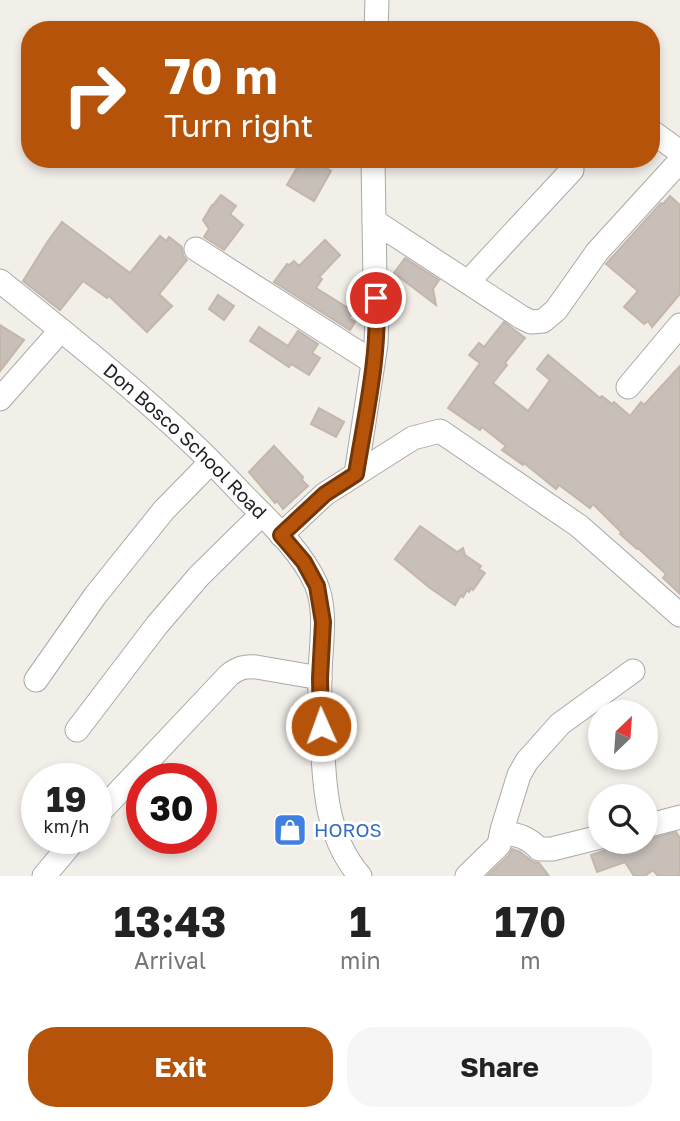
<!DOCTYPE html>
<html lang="en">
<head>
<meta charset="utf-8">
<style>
	body { margin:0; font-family:"Golos Text",sans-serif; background:#f6f6f6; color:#222; height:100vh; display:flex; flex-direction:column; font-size:26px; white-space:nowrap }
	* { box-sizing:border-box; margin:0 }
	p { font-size:23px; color:#767676 }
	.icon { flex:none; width:38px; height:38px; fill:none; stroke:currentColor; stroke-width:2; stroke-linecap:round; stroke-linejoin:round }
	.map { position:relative; height:876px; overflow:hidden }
	.side { display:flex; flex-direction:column; background:#fff; flex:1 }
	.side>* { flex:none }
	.banner { position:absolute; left:21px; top:21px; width:639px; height:147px; border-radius:28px; box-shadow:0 4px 10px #0003; background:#b45309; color:#fff; overflow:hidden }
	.needle { width:46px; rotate:25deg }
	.controls { position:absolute; left:588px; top:700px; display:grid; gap:14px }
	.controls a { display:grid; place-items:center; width:70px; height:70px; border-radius:50%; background:#fff; box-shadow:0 4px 10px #0003; font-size:35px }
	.speed { position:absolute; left:21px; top:763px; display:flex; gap:14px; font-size:35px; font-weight:700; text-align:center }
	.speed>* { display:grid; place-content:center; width:91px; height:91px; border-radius:50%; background:#fff; box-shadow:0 4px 10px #0003; line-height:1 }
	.speed small { font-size:18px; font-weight:400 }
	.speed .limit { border:10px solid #d22; background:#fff; color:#111 }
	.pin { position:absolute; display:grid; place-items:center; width:60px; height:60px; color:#fff; margin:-30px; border:4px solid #fff; border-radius:50%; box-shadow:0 2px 7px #0007 }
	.me { position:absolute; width:77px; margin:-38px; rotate:358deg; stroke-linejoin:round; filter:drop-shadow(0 0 5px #0008) }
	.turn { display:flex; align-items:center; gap:24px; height:147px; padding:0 28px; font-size:32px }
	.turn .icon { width:91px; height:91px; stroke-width:2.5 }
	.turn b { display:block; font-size:49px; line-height:60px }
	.eta { display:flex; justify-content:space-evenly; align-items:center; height:119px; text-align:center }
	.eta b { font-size:42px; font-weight:700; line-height:49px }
	.primary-button { display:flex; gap:14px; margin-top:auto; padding:14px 28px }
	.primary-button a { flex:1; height:80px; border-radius:28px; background:#b45309; color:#fff; font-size:28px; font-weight:700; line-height:80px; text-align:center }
	.primary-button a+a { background:#f6f6f6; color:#222 }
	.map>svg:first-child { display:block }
	.building { fill:#c7bfb8; stroke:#c4b6ab; stroke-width:2 }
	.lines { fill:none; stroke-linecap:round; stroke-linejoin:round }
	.street-casing { stroke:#a9a9a9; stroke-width:25 }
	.street { stroke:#fff; stroke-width:23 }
	.route-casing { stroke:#753606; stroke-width:18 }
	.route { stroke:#b45309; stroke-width:12 }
	.labels { text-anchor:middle; stroke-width:6; stroke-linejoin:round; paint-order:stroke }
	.street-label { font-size:19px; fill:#222; stroke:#fff }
	.shop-label { font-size:19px; fill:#366cbe; stroke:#fff; text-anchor:start }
</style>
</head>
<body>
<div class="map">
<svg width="680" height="876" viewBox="0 0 680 876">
	<rect width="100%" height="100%" fill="#f2efe9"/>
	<g class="building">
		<polygon points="302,159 314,159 331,171 314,201 287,185"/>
		<polygon points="221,195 236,206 230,214 243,225 224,250 204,237 209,229 203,220 212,205 213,205"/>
		<polygon points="670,196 680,205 680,294 652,327 648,321 644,324 624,307 638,291 606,264 661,203 663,204"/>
		<polygon points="62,222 130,273 160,236 166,241 169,237 182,247 183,255 187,260 159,294 172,306 147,332 109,296 107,298 83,281 60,310 23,281 48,241"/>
		<polygon points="325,240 340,255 319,277 322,279 316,288 353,311 349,318 355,322 350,330 274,282 287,264 289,265 294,261 299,266"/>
		<polygon points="405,258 439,280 433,289 436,305 394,273"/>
		<polygon points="218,295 234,306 224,320 209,309"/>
		<polygon points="504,322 525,338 505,363 507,365 493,383 528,411 550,380 537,369 548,355 600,398 602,396 612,404 614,402 630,416 641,402 644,405 680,366 680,594 663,578 666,574 638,548 637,549 620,534 622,533 593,504 590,508 559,485 556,489 524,463 523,465 502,450 506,446 482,427 480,430 448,408 480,363 469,355 479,343 484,347"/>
		<polygon points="0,325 24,340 0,371"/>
		<polygon points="259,327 288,346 298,331 318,344 312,353 320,358 309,375 291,364 289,367 250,341"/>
		<polygon points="319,408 344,422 336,437 311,424"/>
		<polygon points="274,446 303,477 302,480 308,486 283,509 277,501 275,503 249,472"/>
		<polygon points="420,526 457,552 463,548 465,555 481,566 479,569 485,573 473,590 471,588 469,592 467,590 463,597 461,595 455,605 430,588 395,559"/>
		<polygon points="676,832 680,838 680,876 658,876 653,870 645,876 634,876 625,862 597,872 591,855 614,847 613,846 624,842 646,842 646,840"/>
		<polygon points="512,849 520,852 533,862 539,863 549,876 487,876 509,855"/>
	</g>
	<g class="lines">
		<defs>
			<g id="street">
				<polyline points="376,30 377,0"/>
				<polyline points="651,131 680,152"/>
				<polyline points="374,221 521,317 531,322 543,321 556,310 597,252 680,161"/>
				<polyline points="196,249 373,362"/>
				<path id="s1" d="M0 281C66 334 133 387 194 445 212 462 229 480 246 498 270 522 302 552 316 584 328 613 320 647 320 678 319 697 321 717 322 736 324 785 326 837 360 876"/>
				<polyline points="468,282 572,170"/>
				<polyline points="628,387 680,325"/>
				<polyline points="0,399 61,330"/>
				<polyline points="356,474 376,344 377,316 375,280 373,159"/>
				<polyline points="281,535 325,494 413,438 440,431 579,526 680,615"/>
				<polyline points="36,680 95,596 164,510 211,462"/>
				<polyline points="77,730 157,625 199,576 262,514"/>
				<path d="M96 816 229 675C238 668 244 666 256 667L320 678"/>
				<polyline points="646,826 680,817"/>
				<path d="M502 833C518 834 529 838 539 849H552L600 837"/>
				<polyline points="44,876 76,838"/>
				<polyline points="467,876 499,845 502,830 519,775 527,761 560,724 633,671"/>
			</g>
		</defs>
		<use href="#street" class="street-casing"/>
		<use href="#street" class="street"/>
	</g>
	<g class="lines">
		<defs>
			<path id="route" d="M321 726 320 678 323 622 317 586 304 562 281 535 325 494 356 474C365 418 380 354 376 298"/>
		</defs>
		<use href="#route" class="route-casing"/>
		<use href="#route" class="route"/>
	</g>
	<defs>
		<symbol id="shop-square" viewBox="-11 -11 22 22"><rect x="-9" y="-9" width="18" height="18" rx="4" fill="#3f7fe0" stroke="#fff"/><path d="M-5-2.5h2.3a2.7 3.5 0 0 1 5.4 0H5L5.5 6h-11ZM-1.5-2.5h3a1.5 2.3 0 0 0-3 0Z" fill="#fff"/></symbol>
	</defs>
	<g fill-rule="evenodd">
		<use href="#shop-square" x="271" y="811" width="38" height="38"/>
	</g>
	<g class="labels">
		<g class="street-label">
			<text dy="7" stroke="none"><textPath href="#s1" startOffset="245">Don Bosco School Road</textPath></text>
		</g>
		<g class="shop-label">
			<text x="314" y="837">HOROS</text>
		</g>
	</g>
</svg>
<div class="controls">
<a><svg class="needle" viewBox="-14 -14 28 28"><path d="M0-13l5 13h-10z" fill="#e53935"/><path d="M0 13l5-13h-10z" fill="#767676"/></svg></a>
<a><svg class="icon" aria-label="search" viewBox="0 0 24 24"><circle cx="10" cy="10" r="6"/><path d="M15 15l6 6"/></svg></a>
</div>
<div class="speed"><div>19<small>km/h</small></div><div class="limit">30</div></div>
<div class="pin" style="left:376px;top:298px;background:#d93025"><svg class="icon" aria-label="arrive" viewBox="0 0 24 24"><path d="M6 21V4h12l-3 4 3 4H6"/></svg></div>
<svg class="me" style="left:321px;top:726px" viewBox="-20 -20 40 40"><circle r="17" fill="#b45309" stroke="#fff" stroke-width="3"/><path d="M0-11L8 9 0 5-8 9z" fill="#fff"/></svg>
<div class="banner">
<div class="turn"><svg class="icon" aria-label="right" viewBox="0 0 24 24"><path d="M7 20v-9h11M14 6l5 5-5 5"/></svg><div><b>70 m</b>Turn right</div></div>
</div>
</div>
<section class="side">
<div class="eta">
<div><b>13:43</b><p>Arrival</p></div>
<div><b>1</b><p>min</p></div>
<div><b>170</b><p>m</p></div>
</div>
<div class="primary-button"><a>Exit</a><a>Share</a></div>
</section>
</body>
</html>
